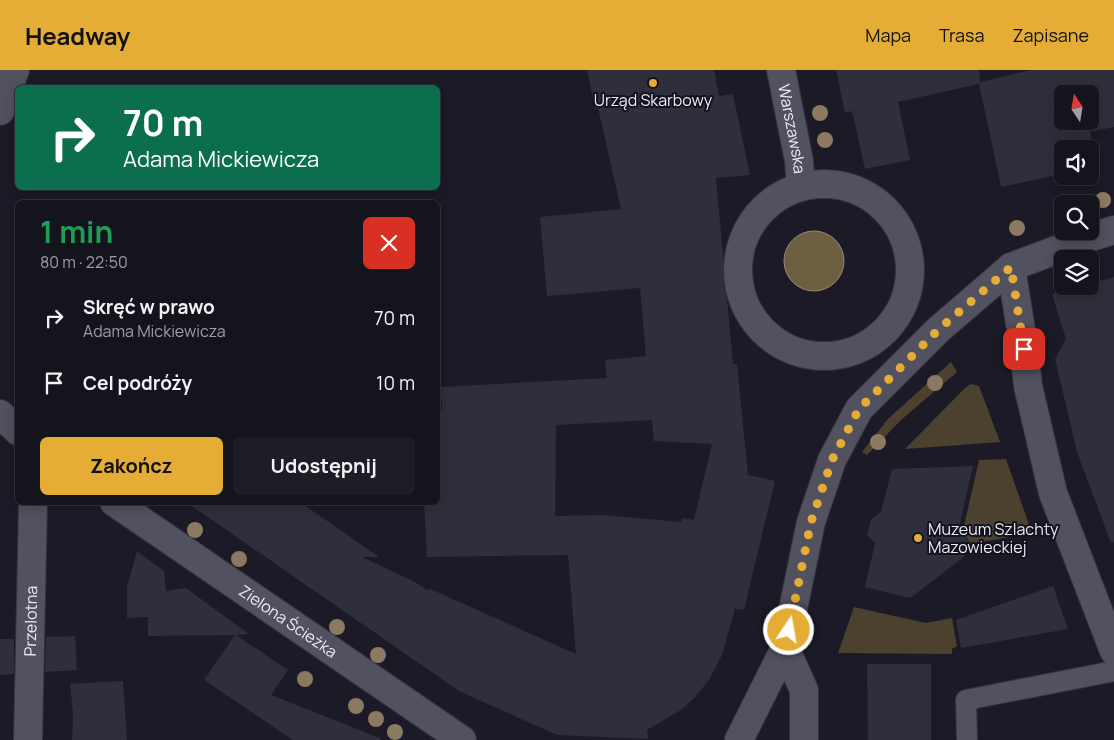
<!DOCTYPE html>
<html lang="pl">
<head>
<meta charset="utf-8">
<style>
	body { margin:0; font-family:Manrope,sans-serif; background:#1d1d25; color:#f1f3f6; height:100vh; display:flex; flex-direction:column; font-size:19px; white-space:nowrap }
	* { box-sizing:border-box; margin:0 }
	p { font-size:16px; color:#9d9ea3 }
	.icon { flex:none; width:28px; height:28px; fill:none; stroke:currentColor; stroke-width:2; stroke-linecap:round; stroke-linejoin:round }
	.map { position:relative; flex:1; overflow:hidden }
	.panel { position:absolute; left:15px; top:130px; width:425px; height:305px; display:flex; flex-direction:column; background:#14141c; border-radius:8px; box-shadow:0 2px 12px #0003,0 0 0 1px #33333b }
	.panel>* { flex:none }
	.banner { position:absolute; left:15px; top:15px; width:425px; height:105px; border-radius:8px; box-shadow:0 2px 12px #0003,0 0 0 1px #33333b; background:#0b6e4f; color:#fff; overflow:hidden }
	.needle { width:32px; rotate:348deg }
	.tools { position:absolute; left:1054px; top:15px; display:grid; gap:10px }
	.tools a { display:grid; place-items:center; width:45px; height:45px; border-radius:8px; background:#14141c; box-shadow:0 2px 12px #0003,0 0 0 1px #33333b; font-size:25px }
	.pin { position:absolute; display:grid; place-items:center; width:42px; height:42px; color:#fff; margin:-21px; border-radius:10px; box-shadow:0 2px 8px #0006 }
	.me { position:absolute; width:55px; margin:-28px; rotate:12deg; stroke-linejoin:round; filter:drop-shadow(0 0 4px #0008) }
	.turn { display:flex; align-items:center; gap:18px; height:105px; padding:0 25px; font-size:22px }
	.turn .icon { width:65px; height:65px; stroke-width:2.5 }
	.turn b { display:block; font-size:35px; line-height:42px }
	.round { display:grid; place-items:center; flex:none; width:52px; height:52px; border-radius:8px; background:#1d1d25 }
	.summary { display:flex; align-items:center; justify-content:space-between; height:85px; padding:0 25px }
	h1 { font-size:30px; font-weight:700; line-height:38px; color:#1e9e55 }
	.cta { display:flex; gap:10px; margin-top:auto; padding:10px 25px }
	.cta a { flex:1; height:58px; border-radius:8px; background:#e5ad35; color:#111; font-size:20px; font-weight:700; line-height:58px; text-align:center }
	.cta a+a { background:#1d1d25; color:#f1f3f6 }
	ul { padding:0; list-style:none }
	li { display:flex; align-items:center; gap:15px; height:65px; padding:0 25px }
	li div { flex:1 }
	li b { display:block; font-size:19px }
	li em { font-style:normal }
	header { display:flex; align-items:center; gap:30px; box-sizing:border-box; height:70px; padding:0 25px; background:#e5ad35; color:#111 }
	header strong { font-size:24px }
	nav { display:flex; gap:28px; margin-inline-start:auto; font-size:18px }
	.map>svg:first-child { display:block }
	.green { fill:#4c412e }
	.water { fill:#6f5f41; stroke:#948977 }
	.building { fill:#2f2e3b; fill-rule:evenodd }
	.lines { fill:none; stroke-linecap:round; stroke-linejoin:round }
	.service-casing { stroke:#34333d; stroke-width:22 }
	.pedestrian-casing { stroke:#34333d; stroke-width:30 }
	.minor-casing { stroke:#34333d; stroke-width:30 }
	.tertiary-casing { stroke:#34333d; stroke-width:30 }
	.service { stroke:#51515f; stroke-width:20 }
	.pedestrian { stroke:#51515f; stroke-width:28 }
	.minor { stroke:#51515f; stroke-width:28 }
	.tertiary { stroke:#51515f; stroke-width:28 }
	.tree { fill:#8b7a61 }
	.route { stroke:#e5ad35; stroke-width:9; stroke-dasharray:0 16.2 }
	.poi-dot { fill:#e5ad35; stroke:#12111d; stroke-width:2 }
	.labels { text-anchor:middle; stroke-width:4; stroke-linejoin:round; paint-order:stroke }
	.poi-label { font-size:16px; fill:#ebebf4; stroke:#12111d }
	.street-label { font-size:16px; fill:#ebebf4; stroke:#12111d }
</style>
</head>
<body>
<header>
<strong>Headway</strong>
<nav><a>Mapa</a><a>Trasa</a><a>Zapisane</a></nav>
</header>
<div class="map">
<svg width="1114" height="670" viewBox="0 0 1114 670">
	<rect width="100%" height="100%" fill="#1b1a26"/>
	<g class="green">
		<polygon points="951,292 957,302 901,350 867,385 862,382 888,349"/>
		<polygon points="971,314 979,316 1000,372 905,379 965,318"/>
		<polygon points="1006,389 1032,463 970,474 963,460 979,390"/>
		<polygon points="854,537 926,553 952,548 957,576 952,579 952,584 838,583"/>
	</g>
	<circle class="water" cx="814" cy="191" r="30"/>
	<g class="building">
		<path d="M587 0H714L719 26 733 24 750 105 716 108 733 294H737L748 405 775 411 744 540 735 539 722 585 709 610 695 627 681 640 647 660 648 669 557 665 459 621 186 432H300L379 487H362L413 511 429 521 428 518 576 584 568 485 427 487 424 432H438V341H442L441 317 607 308 605 290 646 286 640 218 547 226 540 147 621 139 598 38 595 39ZM652 350 654 371 712 374 694 450 682 448 681 452 603 445 555 446 556 355Z"/>
		<path d="M836 0H979L980 12 1031 0H1114V57L1090 62 1097 97 1090 99V79H1062V104L1001 117 979 14 898 32 910 90 865 99 852 41 845 43ZM1062 24H1090V51H1062Z"/>
		<polygon points="1114,207 1114,472 1111,473 1077,382 1055,289 1066,269 1052,224 1081,216 1090,216 1090,214"/>
		<polygon points="973,396 959,457 968,471 964,487 910,528 865,517 875,473 867,465 871,449 881,442 892,399"/>
		<polygon points="137,481 164,501 166,521 186,518 249,564 236,565 288,600 271,625 380,668 380,670 293,670 204,610 235,565 148,566 148,547 127,548 127,517"/>
		<polygon points="1053,516 1068,559 961,578 956,550"/>
		<polygon points="75,566 77,600 45,602 46,567"/>
		<polygon points="0,569 14,569 14,604 0,605"/>
		<polygon points="867,594 931,594 931,670 868,670"/>
		<polygon points="123,611 127,670 72,670 73,644 70,614"/>
	</g>
	<g class="lines">
		<defs>
			<polyline id="service" points="967,670 966,630 1114,601"/>
			<g id="pedestrian">
				<path id="s1" d="M781 0 799 91 801 117"/>
				<circle cx="824" cy="200" r="86"/>
			</g>
			<g id="minor">
				<polyline points="0,41 15,0"/>
				<polyline points="1011,197 1024,279 1028,316 1053,423 1114,581"/>
				<polyline points="0,344 18,361"/>
				<path id="s2" d="M114 432 462 670"/>
				<polyline points="785,578 804,620 804,670"/>
				<path id="s3" d="M28 670 33 432"/>
			</g>
			<polyline id="tertiary" points="739,670 785,578 811,452 832,390 859,339 938,260 1011,197 1088,168 1114,160"/>
		</defs>
		<use href="#service" class="service-casing"/>
		<use href="#pedestrian" class="pedestrian-casing"/>
		<use href="#minor" class="minor-casing"/>
		<use href="#tertiary" class="tertiary-casing"/>
		<use href="#service" class="service"/>
		<use href="#pedestrian" class="pedestrian"/>
		<use href="#minor" class="minor"/>
		<use href="#tertiary" class="tertiary"/>
	</g>
	<g class="tree">
		<circle cx="820" cy="43" r="8"/>
		<circle cx="825" cy="70" r="8"/>
		<circle cx="1103" cy="130" r="8"/>
		<circle cx="1017" cy="158" r="8"/>
		<circle cx="935" cy="313" r="8"/>
		<circle cx="878" cy="372" r="8"/>
		<circle cx="195" cy="460" r="8"/>
		<circle cx="239" cy="489" r="8"/>
		<circle cx="337" cy="557" r="8"/>
		<circle cx="378" cy="585" r="8"/>
		<circle cx="305" cy="609" r="8"/>
		<circle cx="356" cy="636" r="8"/>
		<circle cx="376" cy="649" r="8"/>
		<circle cx="395" cy="662" r="8"/>
	</g>
	<g class="lines">
		<polyline class="route" points="789,560 811,452 832,390 859,339 938,260 1011,197 1024,279"/>
	</g>
	<g class="poi-dot">
		<circle cx="653" cy="13" r="5"/>
		<circle cx="918" cy="468" r="5"/>
	</g>
	<g class="labels">
		<g class="poi-label">
			<text x="653" y="36">Urząd Skarbowy</text>
			<text x="928" y="465" text-anchor="start">Muzeum Szlachty<tspan x="928" dy="18">Mazowieckiej</tspan></text>
		</g>
		<g class="street-label">
			<text dy="6" stroke="none"><textPath href="#s1" startOffset="60">Warszawska</textPath></text>
			<text dy="6" stroke="none"><textPath href="#s3" startOffset="119">Przelotna</textPath></text>
			<text dy="6" stroke="none"><textPath href="#s2" startOffset="211">Zielona Ścieżka</textPath></text>
		</g>
	</g>
</svg>
<div class="tools">
<a><svg class="needle" viewBox="-14 -14 28 28"><path d="M0-13l5 13h-10z" fill="#e53935"/><path d="M0 13l5-13h-10z" fill="#9d9ea3"/></svg></a>
<a><svg class="icon" aria-label="sound" viewBox="0 0 24 24"><path d="M4 9h4l5-4v14l-5-4H4zM17 9q2 3 0 6"/></svg></a>
<a><svg class="icon" aria-label="search" viewBox="0 0 24 24"><circle cx="10" cy="10" r="6"/><path d="M15 15l6 6"/></svg></a>
<a><svg class="icon" aria-label="layers" viewBox="0 0 24 24"><path d="M12 4l9 5-9 5-9-5zM3 14l9 5 9-5"/></svg></a>
</div>
<div class="pin" style="left:1024px;top:279px;background:#d93025"><svg class="icon" aria-label="arrive" viewBox="0 0 24 24"><path d="M6 21V4h12l-3 4 3 4H6"/></svg></div>
<svg class="me" style="left:789px;top:560px" viewBox="-20 -20 40 40"><circle r="17" fill="#e5ad35" stroke="#fff" stroke-width="3"/><path d="M0-11L8 9 0 5-8 9z" fill="#fff"/></svg>
<div class="banner">
<div class="turn"><svg class="icon" aria-label="right" viewBox="0 0 24 24"><path d="M7 20v-9h11M14 6l5 5-5 5"/></svg><div><b>70 m</b>Adama Mickiewicza</div></div>
</div>
<section class="panel">
<div class="summary"><div><h1>1 min</h1><p>80 m · 22:50</p></div><a class="round" style="background:#d93025;color:#fff"><svg class="icon" aria-label="close" viewBox="0 0 24 24"><path d="M6 6l12 12M18 6L6 18"/></svg></a></div>
<ul>
<li><svg class="icon" aria-label="right" viewBox="0 0 24 24"><path d="M7 20v-9h11M14 6l5 5-5 5"/></svg><div><b>Skręć w prawo</b><p>Adama Mickiewicza</p></div><em>70 m</em></li>
<li><svg class="icon" aria-label="arrive" viewBox="0 0 24 24"><path d="M6 21V4h12l-3 4 3 4H6"/></svg><div><b>Cel podróży</b></div><em>10 m</em></li>
</ul>
<div class="cta"><a>Zakończ</a><a>Udostępnij</a></div>
</section>
</div>
</body>
</html>
